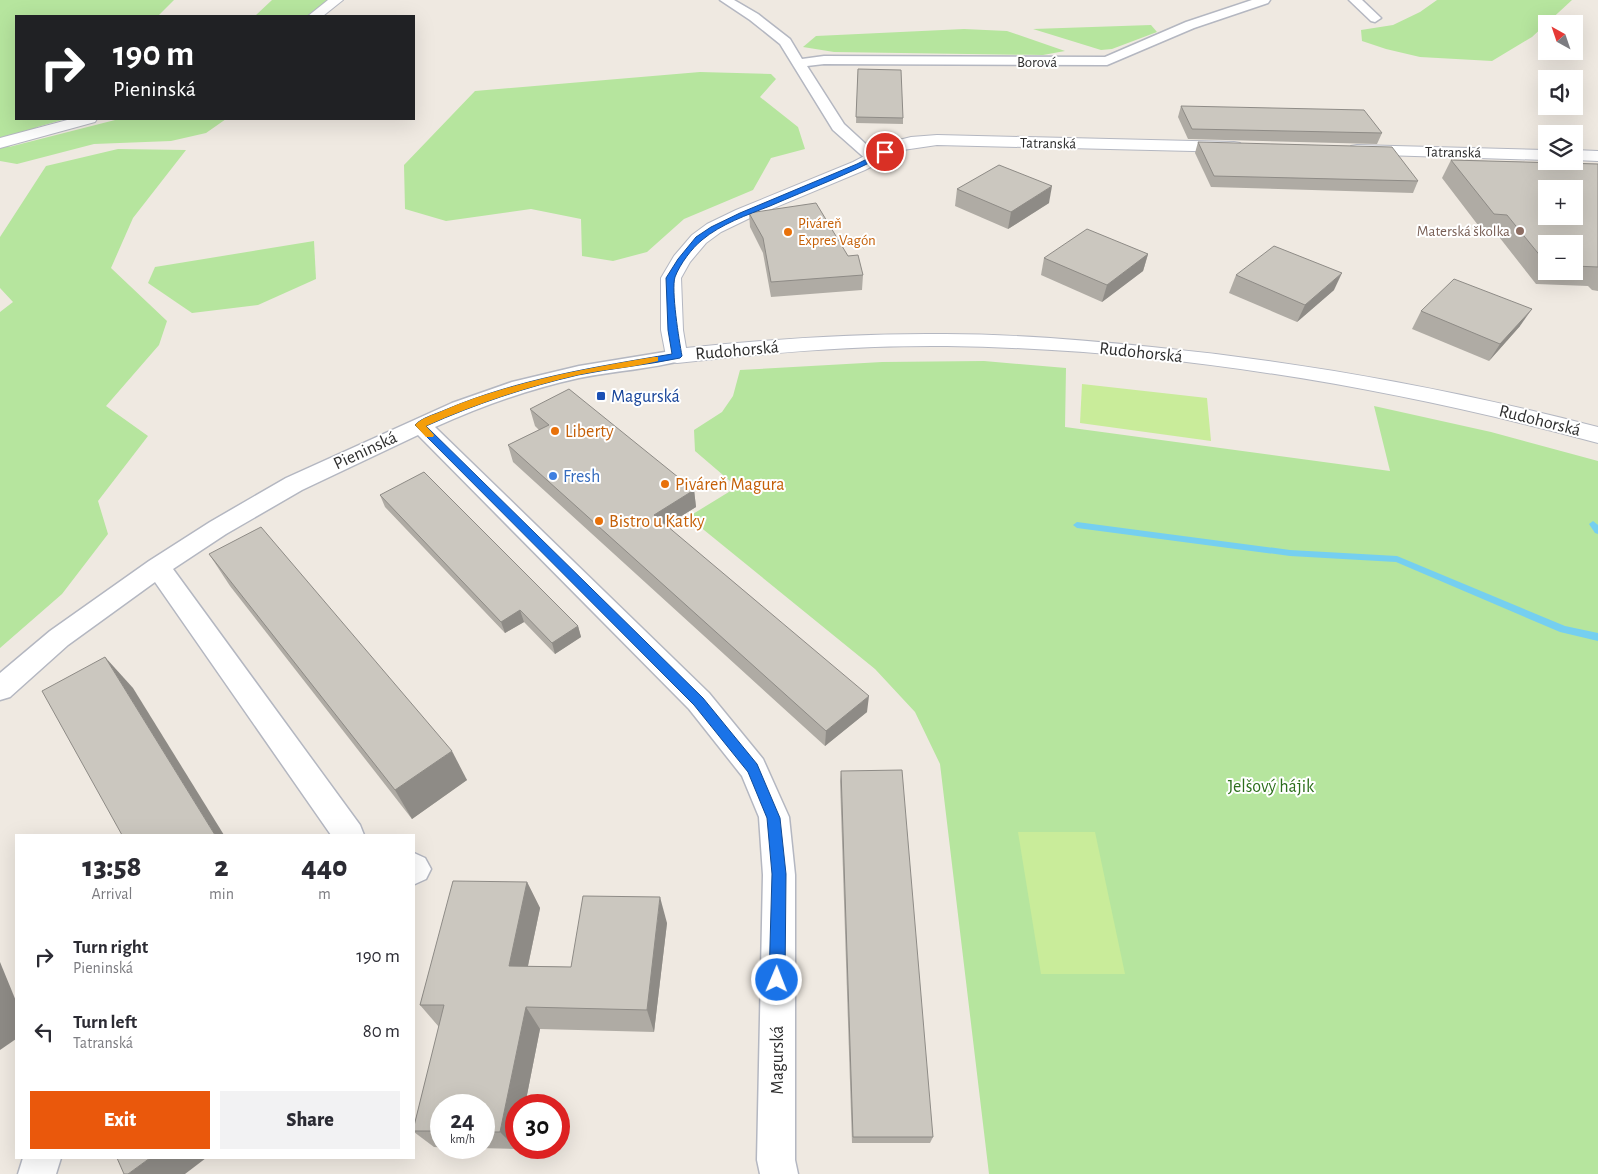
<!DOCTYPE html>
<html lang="en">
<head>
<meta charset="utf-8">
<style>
	body { margin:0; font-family:"Alegreya Sans",sans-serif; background:#f2f2f3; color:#2b2b33; height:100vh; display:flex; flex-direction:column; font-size:19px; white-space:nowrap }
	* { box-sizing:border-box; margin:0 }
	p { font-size:16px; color:#7c7c81 }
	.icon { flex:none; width:28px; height:28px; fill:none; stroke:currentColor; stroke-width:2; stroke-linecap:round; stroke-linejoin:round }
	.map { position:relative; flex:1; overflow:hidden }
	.sheet { position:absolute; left:15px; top:834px; width:400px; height:325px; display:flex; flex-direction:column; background:#fff; border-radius:0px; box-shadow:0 5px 20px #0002 }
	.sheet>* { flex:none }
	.banner { position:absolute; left:15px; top:15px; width:400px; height:105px; border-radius:0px; box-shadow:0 5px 20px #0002; background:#202124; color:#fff; overflow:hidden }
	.needle { width:32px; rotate:320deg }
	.controls { position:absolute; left:1538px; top:15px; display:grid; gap:10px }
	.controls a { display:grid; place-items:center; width:45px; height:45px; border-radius:0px; background:#fff; box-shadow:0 5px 20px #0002; font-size:25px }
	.speed { position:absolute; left:430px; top:1094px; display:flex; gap:10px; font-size:25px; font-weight:700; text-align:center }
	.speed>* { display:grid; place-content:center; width:65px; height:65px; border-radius:50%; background:#fff; box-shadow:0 5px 20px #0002; line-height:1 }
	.speed small { font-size:12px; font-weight:400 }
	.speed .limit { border:8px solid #d22; background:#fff; color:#111 }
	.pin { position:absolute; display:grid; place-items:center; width:42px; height:42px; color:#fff; margin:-21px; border:2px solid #fff; border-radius:50%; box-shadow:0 1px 5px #0007 }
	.me { position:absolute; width:55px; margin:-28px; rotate:1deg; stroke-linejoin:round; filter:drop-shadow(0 0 4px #0008) }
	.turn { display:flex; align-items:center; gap:18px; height:105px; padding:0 15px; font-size:22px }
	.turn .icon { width:65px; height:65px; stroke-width:2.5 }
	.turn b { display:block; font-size:35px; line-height:42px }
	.eta { display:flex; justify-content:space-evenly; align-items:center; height:85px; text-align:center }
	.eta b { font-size:30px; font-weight:800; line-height:35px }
	.primary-button { display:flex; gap:10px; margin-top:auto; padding:10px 15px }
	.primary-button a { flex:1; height:58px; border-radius:0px; background:#ea580c; color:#fff; font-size:20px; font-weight:800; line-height:58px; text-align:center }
	.primary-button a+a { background:#f2f2f3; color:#2b2b33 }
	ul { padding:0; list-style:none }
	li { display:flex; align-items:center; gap:15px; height:75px; padding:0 15px }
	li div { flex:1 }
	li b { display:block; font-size:19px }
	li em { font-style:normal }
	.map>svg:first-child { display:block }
	.green { fill:#b6e59e }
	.pitch { fill:#c9ec9a }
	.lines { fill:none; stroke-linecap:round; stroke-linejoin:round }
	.stream { fill:#75cff0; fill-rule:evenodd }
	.street-casing { stroke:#b4b7c1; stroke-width:3 }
	.secondary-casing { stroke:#b4b7c1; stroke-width:2 }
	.street { fill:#fff; fill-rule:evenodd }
	.secondary { fill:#fff; fill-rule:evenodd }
	.wall { fill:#afaba4; fill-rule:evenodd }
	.shaded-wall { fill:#8e8b86 }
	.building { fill:#cbc7bf; stroke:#8e8b86; fill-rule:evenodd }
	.route { fill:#1a73e8; stroke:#114b97 }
	.slow { fill:#f59e0b }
	.education-dot { fill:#8d6e63; stroke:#fff; stroke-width:2 }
	.food-dot { fill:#e8710a; stroke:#fff; stroke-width:2 }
	.transit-dot { fill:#1a4fb4; stroke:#fff; stroke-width:2 }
	.shop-dot { fill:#3f7fe0; stroke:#fff; stroke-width:2 }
	.labels { text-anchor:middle; stroke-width:4; stroke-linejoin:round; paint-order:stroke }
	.far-street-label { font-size:15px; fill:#2e2e2e; stroke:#fff }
	.far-food-label { font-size:15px; fill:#c56008; stroke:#fff; text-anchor:start }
	.far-education-label { font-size:15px; fill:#785e54; stroke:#fff; text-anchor:end }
	.street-label { font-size:18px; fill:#2e2e2e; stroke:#fff }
	.transit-label { font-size:18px; fill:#164399; stroke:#fff; text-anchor:start }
	.food-label { font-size:18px; fill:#c56008; stroke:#fff; text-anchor:start }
	.shop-label { font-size:18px; fill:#366cbe; stroke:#fff; text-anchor:start }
	.park-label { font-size:18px; fill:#2c6e1b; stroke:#fff }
</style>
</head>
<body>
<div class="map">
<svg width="1598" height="1174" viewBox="0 0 1598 1174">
	<rect width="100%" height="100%" fill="#efe9e1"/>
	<g class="green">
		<polygon points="0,0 174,0 158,16 16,16 16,119 66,119 37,127 9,147 119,119 226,119 206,133 171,141 94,144 17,164 0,161"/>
		<polygon points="272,0 328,0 307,16 255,16"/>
		<polygon points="1437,0 1572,0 1532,37 1492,61 1420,57 1386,49 1362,41 1361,30 1393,25 1420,12"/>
		<polygon points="1151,25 1157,32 1112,49 1101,50 1033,29"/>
		<polygon points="964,29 1007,31 1065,51 1043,55 834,52 803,47 816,36"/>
		<polygon points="700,72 771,74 776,79 760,97 798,127 805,149 771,158 753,190 684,219 647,252 613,261 582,256 581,219 531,209 446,221 405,209 404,165 475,91"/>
		<polygon points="118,149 186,150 133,218 111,268 167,321 159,345 106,406 148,436 98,501 108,534 62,594 0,648 0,312 13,302 0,288 0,237 46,166"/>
		<polygon points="314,241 316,279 258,305 192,313 148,283 155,267"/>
		<polygon points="984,361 1066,368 1065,427 1390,471 1374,406 1491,432 1598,461 1598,1174 989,1174 940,764 915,712 875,669 688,517 737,487 695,451 694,430 722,412 733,396 740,370 882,362"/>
	</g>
	<g class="pitch">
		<polygon points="1082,384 1207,398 1211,441 1080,423"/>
		<polygon points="1018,832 1095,832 1125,974 1041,974"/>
	</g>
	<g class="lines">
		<g class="stream">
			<polygon points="1593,521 1598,525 1598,534 1595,533 1589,524"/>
			<polygon points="1077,522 1290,550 1397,556 1565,626 1598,633 1598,641 1560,632 1396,562 1290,556 1077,528 1073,525"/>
		</g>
		<defs>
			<g id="street">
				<polygon points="720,0 734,0 758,14 790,39 802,59 824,56 1105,57 1186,22 1252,0 1270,0 1268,3 1194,28 1107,65 824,64 807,66 844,124 881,158 878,161 868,161 833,130 780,44 750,20"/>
				<polygon points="1349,0 1362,0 1381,18 1375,22 1371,21"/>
				<path d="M677 350 684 352 687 356 684 360C650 369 614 371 579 378 529 389 481 406 435 427L709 693 763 759 789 817 795 875V1160L798 1174H760L757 1160 763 875 759 817 742 776 689 709 418 435 302 490 226 534 173 569 360 825 364 835H331L155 582 68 645 10 697 0 700V673L50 631 149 561 210 522 286 478 452 403 512 382 579 366Z"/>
				<polygon points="414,853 425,858 431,869 426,879 415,884"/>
				<polygon points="23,1158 61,1158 56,1174 18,1174"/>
			</g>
			<g id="secondary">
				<polygon points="328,0 343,0 323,16 308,16"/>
				<polygon points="71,119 97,119 95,122 0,148 0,138"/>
				<path d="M937 135 1234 142 1240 143 1242 147 1240 151 1234 152 937 145 903 150 865 170 750 218 721 232 706 243 690 262 681 278 683 330 686 348C772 339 858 333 945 334 1014 334 1084 340 1152 347 1303 362 1452 389 1598 427V443C1387 386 1167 349 947 346 857 345 767 353 677 363L669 361 666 356 661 330V278L674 256 692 235 707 224 736 210 853 162 891 142 911 137Z"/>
				<polygon points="1357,145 1546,150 1546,160 1351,154 1349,150 1351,146"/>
				<polygon points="1574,150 1598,151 1598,161 1574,160"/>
			</g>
		</defs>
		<use href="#street" class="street-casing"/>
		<use href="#secondary" class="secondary-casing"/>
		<use href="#street" class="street"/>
		<use href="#secondary" class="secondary"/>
	</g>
	<g class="wall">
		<polygon points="858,69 903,118 903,124 856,123"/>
		<polygon points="1181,106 1382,133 1377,144 1188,139 1178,117"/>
		<polygon points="1198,142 1418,181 1413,193 1211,187 1195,153"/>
		<path d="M1451 160 1598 164V291L1592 290 1588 286 1536 284 1496 233H1484L1442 178ZM1546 244H1574V271H1546Z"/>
		<polygon points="957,189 1049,203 1008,229 955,206"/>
		<polygon points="749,213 848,256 863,275 862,290 771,297 763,253 750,227"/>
		<polygon points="1148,254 1143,271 1102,302 1041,275 1044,258"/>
		<polygon points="1236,275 1334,290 1297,322 1229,293"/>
		<polygon points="1421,311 1520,326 1489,361 1412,329"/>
		<polygon points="530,409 694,490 696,507 666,525 867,712 825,746 513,462 508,445 539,430 535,426"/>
		<polygon points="380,495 578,626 581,637 555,654 524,622 505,633 385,507"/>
		<polygon points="209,554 467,780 412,819 230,586"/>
		<polygon points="841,771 933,1137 930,1143 852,1143 840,781"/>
		<path d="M527 882 540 908 528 966 571 967 667 923 654 1032 540 1029 525 1105H516L517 1149 434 1147 414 1132V1126L439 1027 420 1005ZM441 1105H484V1148H441Z"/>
	</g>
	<g class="shaded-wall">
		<polygon points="1052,186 1049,203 1008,229 1011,212"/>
		<polygon points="1148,254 1143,271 1102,302 1107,285"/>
		<polygon points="1342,273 1334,290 1297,322 1305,305"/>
		<polygon points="1532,309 1520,326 1489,361 1500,344"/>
		<polygon points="694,490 696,507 656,532 654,515"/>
		<polygon points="520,610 524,622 505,633 501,622"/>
		<polygon points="578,626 581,637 555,654 552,643"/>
		<polygon points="105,657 133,688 224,835 215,835"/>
		<polygon points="869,696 867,712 825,746 826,731"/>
		<polygon points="452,751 467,780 412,819 395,790"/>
		<polygon points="527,882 540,908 523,989 509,966"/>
		<polygon points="660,897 667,923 654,1032 647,1010"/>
		<polygon points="0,962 16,1001 16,1039 0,1050"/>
		<polygon points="526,1007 540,1029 525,1105 516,1105 517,1149 500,1132"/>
		<polygon points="150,1158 206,1158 185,1174 128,1174"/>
	</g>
	<g class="building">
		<polygon points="858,69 901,70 903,118 856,117"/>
		<polygon points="1181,106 1364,110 1382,133 1192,129"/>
		<polygon points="1198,142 1392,147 1418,181 1214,176"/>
		<path d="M1451 160 1598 164V267L1574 266V244H1546V263L1507 215 1494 214ZM1546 189H1574V216H1546Z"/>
		<polygon points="999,165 1052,186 1011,212 957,189"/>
		<polygon points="816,203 848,256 858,255 863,275 771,282 763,238 749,213"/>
		<polygon points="1087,229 1148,254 1107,285 1044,258"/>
		<polygon points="1274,246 1342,273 1305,305 1236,275"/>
		<polygon points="1454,279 1532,309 1500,344 1421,311"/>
		<polygon points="569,389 694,490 654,515 869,696 826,731 508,445 549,425 530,409"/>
		<polygon points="424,472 578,626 552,643 520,610 501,622 380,495"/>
		<polygon points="261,527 452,751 395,790 209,554"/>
		<polygon points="105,657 215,835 122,835 42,691"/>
		<polygon points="902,770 933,1137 853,1137 841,771"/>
		<polygon points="453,881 527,882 509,966 571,967 583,896 660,897 647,1010 526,1007 500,1132 484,1132 484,1105 441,1105 441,1131 414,1131 414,1126 444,1005 420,1005"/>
		<polygon points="117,1158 150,1158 128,1174 124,1174"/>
	</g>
	<path class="route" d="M885 150 888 152 887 154C849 174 809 189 770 206 747 215 721 224 702 240 692 248 680 264 675 277 671 290 679 340 682 356L680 358C647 365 612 368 578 375 526 387 475 404 426 426L703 698 757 764 780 818 786 874 785 980 782 985 777 987 772 985 769 980 772 874 767 818 748 772 694 705 415 425C421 418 436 414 445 410 518 379 595 367 672 354L668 330 666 278 678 259 696 237 711 227 740 213 857 164Z"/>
	<path class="slow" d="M654 357H658V361C632 368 605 369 578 375 526 387 475 404 426 426L434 435 433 437H426L415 425C421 418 433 415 442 411 510 382 582 369 654 357Z"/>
	<circle class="education-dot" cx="1520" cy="231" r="5"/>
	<g class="food-dot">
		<circle cx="788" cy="232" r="5"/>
		<circle cx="555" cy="431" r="5"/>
		<circle cx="665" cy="484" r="5"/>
		<circle cx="599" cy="521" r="5"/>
	</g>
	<rect class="transit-dot" x="596" y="391" width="10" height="10" rx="2.5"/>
	<circle class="shop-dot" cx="553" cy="476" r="5"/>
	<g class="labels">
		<g class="far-street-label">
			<text x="1037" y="67">Borová</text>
			<text transform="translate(1048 143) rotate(1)" y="5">Tatranská</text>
			<text transform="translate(1453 152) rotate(1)" y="5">Tatranská</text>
		</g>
		<g class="far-food-label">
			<text x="798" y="228">Piváreň<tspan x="798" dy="17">Expres Vagón</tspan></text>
		</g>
		<g class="far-education-label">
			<text x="1510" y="236">Materská školka</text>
		</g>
		<g class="street-label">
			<text transform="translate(737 350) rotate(-5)" y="6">Rudohorská</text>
			<text transform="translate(1141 352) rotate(6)" y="6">Rudohorská</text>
			<text transform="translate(1540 420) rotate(14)" y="6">Rudohorská</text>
			<text transform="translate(365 450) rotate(-25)" y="6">Pieninská</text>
			<text transform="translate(777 1060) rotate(-90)" y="6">Magurská</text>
		</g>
		<g class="transit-label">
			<text x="611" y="402">Magurská</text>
		</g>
		<g class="food-label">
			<text x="565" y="437">Liberty</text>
			<text x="675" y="490">Piváreň Magura</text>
			<text x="609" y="527">Bistro u Katky</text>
		</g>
		<g class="shop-label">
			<text x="563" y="482">Fresh</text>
		</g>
		<g class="park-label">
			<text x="1271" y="792">Jelšový hájik</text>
		</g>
	</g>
</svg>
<div class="controls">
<a><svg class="needle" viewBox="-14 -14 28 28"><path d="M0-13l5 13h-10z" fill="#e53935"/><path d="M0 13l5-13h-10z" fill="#7c7c81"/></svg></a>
<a><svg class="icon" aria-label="sound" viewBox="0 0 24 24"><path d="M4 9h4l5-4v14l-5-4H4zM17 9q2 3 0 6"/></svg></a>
<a><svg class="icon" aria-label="layers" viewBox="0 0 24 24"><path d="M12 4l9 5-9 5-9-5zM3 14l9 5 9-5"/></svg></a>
<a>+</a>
<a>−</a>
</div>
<div class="speed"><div>24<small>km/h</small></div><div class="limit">30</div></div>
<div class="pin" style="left:885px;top:152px;background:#d93025"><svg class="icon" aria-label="arrive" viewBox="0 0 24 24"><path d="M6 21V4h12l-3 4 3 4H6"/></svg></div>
<svg class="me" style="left:777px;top:980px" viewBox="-20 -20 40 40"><circle r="17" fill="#1a73e8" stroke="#fff" stroke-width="3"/><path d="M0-11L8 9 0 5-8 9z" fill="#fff"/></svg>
<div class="banner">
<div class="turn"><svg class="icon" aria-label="right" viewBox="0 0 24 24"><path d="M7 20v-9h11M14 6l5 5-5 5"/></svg><div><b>190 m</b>Pieninská</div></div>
</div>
<section class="sheet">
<div class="eta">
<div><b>13:58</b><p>Arrival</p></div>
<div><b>2</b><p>min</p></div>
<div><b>440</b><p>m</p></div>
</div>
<ul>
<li><svg class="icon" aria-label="right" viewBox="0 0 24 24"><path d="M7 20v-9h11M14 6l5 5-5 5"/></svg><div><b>Turn right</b><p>Pieninská</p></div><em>190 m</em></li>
<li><svg class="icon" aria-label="left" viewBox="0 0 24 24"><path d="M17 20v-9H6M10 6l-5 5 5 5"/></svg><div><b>Turn left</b><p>Tatranská</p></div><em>80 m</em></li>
</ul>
<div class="primary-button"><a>Exit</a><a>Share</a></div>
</section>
</div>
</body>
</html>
